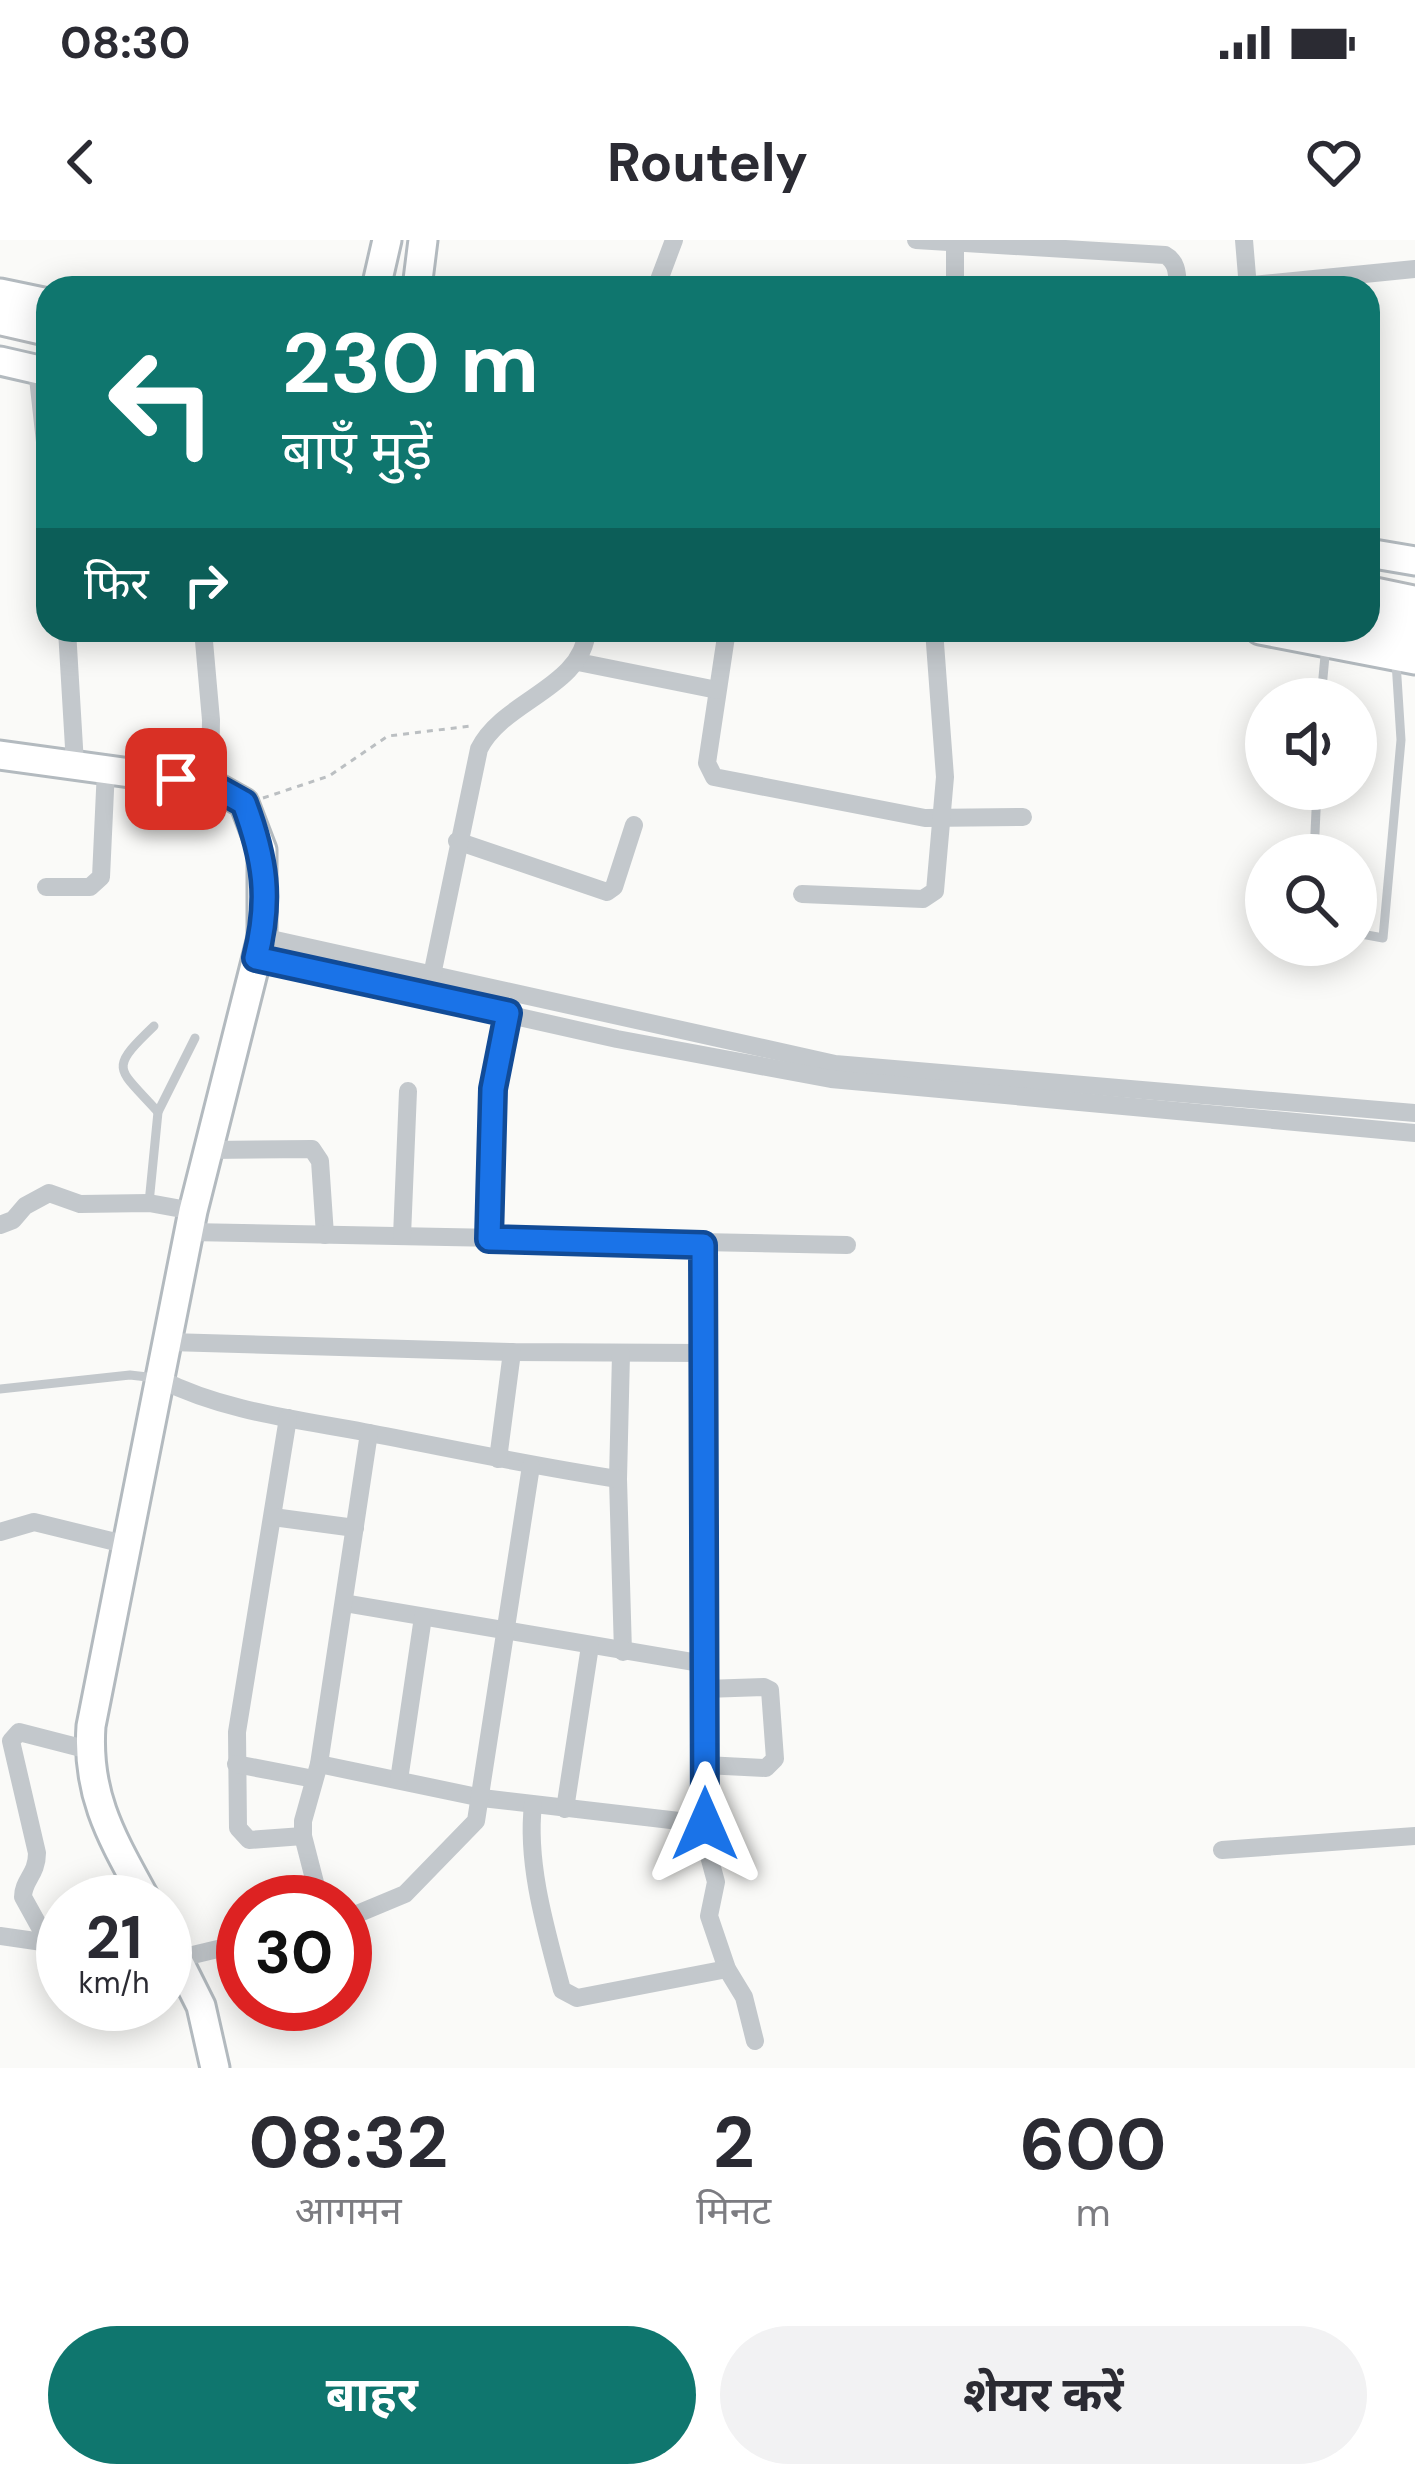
<!DOCTYPE html>
<html lang="hi">
<head>
<meta charset="utf-8">
<style>
	body { margin:0; font-family:"DM Sans","Noto Sans Devanagari",sans-serif; background:#f2f2f3; color:#2b2b33; height:100vh; display:flex; flex-direction:column; font-size:45px; white-space:nowrap }
	* { box-sizing:border-box; margin:0 }
	p { font-size:39px; color:#7c7c81 }
	.icon { flex:none; width:66px; height:66px; fill:none; stroke:currentColor; stroke-width:2; stroke-linecap:round; stroke-linejoin:round }
	.map { position:relative; height:1828px; overflow:hidden }
	.side { display:flex; flex-direction:column; background:#fff; flex:1 }
	.side>* { flex:none }
	.top-card { position:absolute; left:36px; top:36px; width:1344px; height:366px; border-radius:36px; box-shadow:0 6px 30px #0003; background:#0f766e; color:#fff; overflow:hidden }
	.buttons { position:absolute; left:1245px; top:438px; display:grid; gap:24px }
	.buttons a { display:grid; place-items:center; width:132px; height:132px; border-radius:50%; background:#fff; box-shadow:0 6px 30px #0003; font-size:60px }
	.speed { position:absolute; left:36px; top:1635px; display:flex; gap:24px; font-size:60px; font-weight:700; text-align:center }
	.speed>* { display:grid; place-content:center; width:156px; height:156px; border-radius:50%; background:#fff; box-shadow:0 6px 30px #0003; line-height:1 }
	.speed small { font-size:30px; font-weight:400 }
	.speed .limit { border:18px solid #d22; background:#fff; color:#111 }
	.pin { position:absolute; display:grid; place-items:center; width:102px; height:102px; color:#fff; margin:-51px; border-radius:24px; box-shadow:0 6px 18px #0006 }
	.me { position:absolute; width:132px; margin:-66px; rotate:0deg; stroke-linejoin:round; filter:drop-shadow(0 0 9px #0008) }
	.turn { display:flex; align-items:center; gap:42px; height:252px; padding:0 48px; font-size:54px }
	.turn .icon { width:156px; height:156px; stroke-width:2.5 }
	.turn b { display:block; font-size:84px; line-height:102px }
	.then { display:flex; align-items:center; height:114px; padding:0 48px; background:#0003; gap:24px; font-size:45px }
	.eta { display:flex; justify-content:space-evenly; align-items:center; height:204px; text-align:center }
	.eta b { font-size:72px; font-weight:700; line-height:84px }
	.primary-button { display:flex; gap:24px; margin-top:auto; padding:24px 48px }
	.primary-button a { flex:1; height:138px; border-radius:72px; background:#0f766e; color:#fff; font-size:48px; font-weight:700; line-height:138px; text-align:center }
	.primary-button a+a { background:#f2f2f3; color:#2b2b33 }
	.status { display:flex; justify-content:space-between; align-items:center; height:84px; padding:0 60px; background:#fff; direction:ltr }
	.status svg { height:33px; fill:currentColor }
	header { display:flex; justify-content:space-between; align-items:center; height:156px; padding:0 48px; background:#fff; font-size:54px; font-weight:700 }
	.map>svg:first-child { display:block }
	.lines { fill:none; stroke-linecap:round; stroke-linejoin:round }
	.secondary-casing { stroke:#b3babf; stroke-width:33 }
	.highway-casing { stroke:#b4b9bd; stroke-width:42 }
	.path { stroke:#bbbfc2; stroke-width:3; stroke-dasharray:6 6; stroke-linecap:butt }
	.lane { stroke:#c3c8cc; stroke-width:9 }
	.street { stroke:#c3c8cc; stroke-width:18 }
	.secondary { stroke:#fff; stroke-width:27 }
	.highway { stroke:#fff; stroke-width:36 }
	.route-casing { stroke:#114b97; stroke-width:30 }
	.route { stroke:#1a73e8; stroke-width:21 }
</style>
</head>
<body>
<div class="status"><b>08:30</b><svg viewBox="0 0 49 12"><path d="M0 12V9h3v3zM5 12V6h3v6zM10 12V3h3v9zM15 12V0h3v12zM26 1h20v11H26zM47 4h2v5h-2z"/></svg></div>
<header><svg class="icon" aria-label="back" viewBox="0 0 24 24"><path d="M15 5l-7 7 7 7"/></svg>Routely<svg class="icon" aria-label="heart" viewBox="0 0 24 24"><path d="M12 20l-8-8c-3-5 5-10 8-4 3-6 11-1 8 4z"/></svg></header>
<div class="map">
<svg width="1415" height="1828" viewBox="0 0 1415 1828">
	<rect width="100%" height="100%" fill="#fafaf8"/>
	<g class="lines">
		<defs>
			<g id="secondary">
				<polyline points="376,48 387,0"/>
				<polyline points="417,48 423,0"/>
				<polyline points="0,53 48,63"/>
				<polyline points="0,121 48,132"/>
				<polyline points="1368,313 1415,321"/>
				<polyline points="1260,390 1415,420"/>
				<path d="M0 515 210 544 244 563 262 610V697L193 971 91 1486C86 1558 114 1601 147 1662"/>
				<polyline points="165,1694 201,1766 215,1828"/>
			</g>
			<g id="highway">
				<polyline points="0,76 48,87"/>
				<polyline points="1368,355 1415,365"/>
				<polyline points="1368,385 1415,395"/>
			</g>
		</defs>
		<use href="#secondary" class="secondary-casing"/>
		<use href="#highway" class="highway-casing"/>
		<polyline class="path" points="263,558 329,536 388,496 471,486"/>
		<g class="lane">
			<polyline points="1321,459 1326,405"/>
			<polyline points="1314,615 1317,549"/>
			<polyline points="1356,693 1383,698 1401,500 1396,422"/>
			<path d="M154 786C107 831 118 827 158 872"/>
			<polyline points="149,963 158,872 195,798"/>
			<polyline points="0,1149 130,1135 156,1138"/>
		</g>
		<g class="street">
			<path d="M916 0 1165 15C1178 22 1177 35 1178 48"/>
			<polyline points="1244,0 1248,48"/>
			<polyline points="656,48 674,0"/>
			<polyline points="955,48 955,0"/>
			<polyline points="1223,48 1415,29"/>
			<polyline points="37,129 48,229"/>
			<polyline points="67,390 75,524"/>
			<polyline points="203,390 211,480 210,544"/>
			<polyline points="727,390 707,523 714,537 925,578 1023,577"/>
			<polyline points="578,422 717,450"/>
			<polyline points="457,601 607,652 614,647 634,585"/>
			<polyline points="46,647 90,647 101,637 106,529"/>
			<polyline points="802,654 923,659 935,651 945,537 934,390"/>
			<polyline points="262,697 835,824 1415,873"/>
			<polyline points="257,718 617,799 831,839 1415,893"/>
			<path d="M431 740 479 509C503 460 583 448 587 390"/>
			<polyline points="208,910 312,909 320,921 325,995"/>
			<polyline points="0,985 13,980 25,966 49,953 80,964 149,963 193,971"/>
			<polyline points="189,992 847,1005"/>
			<polyline points="402,996 408,851"/>
			<polyline points="489,999 495,831 508,773"/>
			<polyline points="703,1005 706,1605 716,1642 709,1676 727,1729 744,1757 755,1801"/>
			<polyline points="169,1102 512,1112 701,1113"/>
			<polyline points="621,1114 618,1239 623,1412"/>
			<path d="M160 1139C223 1171 295 1179 364 1192 449 1208 532 1226 618 1239"/>
			<polyline points="288,1178 237,1492 238,1588 249,1600 303,1596"/>
			<polyline points="498,1219 512,1112"/>
			<polyline points="273,1277 355,1288"/>
			<polyline points="0,1292 34,1282 128,1305"/>
			<polyline points="344,1363 705,1424"/>
			<polyline points="705,1449 764,1447 770,1450 775,1519 766,1528 705,1525"/>
			<polyline points="236,1524 314,1539"/>
			<polyline points="319,1524 482,1558 705,1584"/>
			<polyline points="399,1540 423,1377"/>
			<path d="M533 1565C526 1625 547 1693 562 1750L577 1758 727 1729"/>
			<polyline points="565,1569 590,1406"/>
			<polyline points="1222,1610 1415,1596"/>
			<polyline points="320,1662 303,1596 303,1581 319,1524 369,1193"/>
			<polyline points="345,1679 405,1654 476,1581 531,1226"/>
			<polyline points="0,1696 63,1705"/>
			<path d="M49 1704 23 1657C23 1640 37 1635 37 1613L11 1501 19 1492 89 1510"/>
			<polyline points="180,1718 243,1703"/>
		</g>
		<use href="#secondary" class="secondary"/>
		<use href="#highway" class="highway"/>
	</g>
	<g class="lines">
		<defs>
			<path id="route" d="M176 539 210 544 244 563C265 619 271 659 256 718L508 773 493 849 489 999 703 1005 705 1584"/>
		</defs>
		<use href="#route" class="route-casing"/>
		<use href="#route" class="route"/>
	</g>
</svg>
<div class="buttons">
<a><svg class="icon" aria-label="sound" viewBox="0 0 24 24"><path d="M4 9h4l5-4v14l-5-4H4zM17 9q2 3 0 6"/></svg></a>
<a><svg class="icon" aria-label="search" viewBox="0 0 24 24"><circle cx="10" cy="10" r="6"/><path d="M15 15l6 6"/></svg></a>
</div>
<div class="speed"><div>21<small>km/h</small></div><div class="limit">30</div></div>
<div class="pin" style="left:176px;top:539px;background:#d93025"><svg class="icon" aria-label="arrive" viewBox="0 0 24 24"><path d="M6 21V4h12l-3 4 3 4H6"/></svg></div>
<svg class="me" style="left:705px;top:1584px" viewBox="-20 -20 40 40"><path d="M0-17L14 15 0 8-14 15z" fill="#1a73e8" stroke="#fff" stroke-width="4"/></svg>
<div class="top-card">
<div class="turn"><svg class="icon" aria-label="left" viewBox="0 0 24 24"><path d="M17 20v-9H6M10 6l-5 5 5 5"/></svg><div><b>230 m</b>बाएँ मुड़ें</div></div>
<div class="then">फिर<svg class="icon" aria-label="right" viewBox="0 0 24 24"><path d="M7 20v-9h11M14 6l5 5-5 5"/></svg></div>
</div>
</div>
<section class="side">
<div class="eta">
<div><b>08:32</b><p>आगमन</p></div>
<div><b>2</b><p>मिनट</p></div>
<div><b>600</b><p>m</p></div>
</div>
<div class="primary-button"><a>बाहर</a><a>शेयर करें</a></div>
</section>
</body>
</html>
